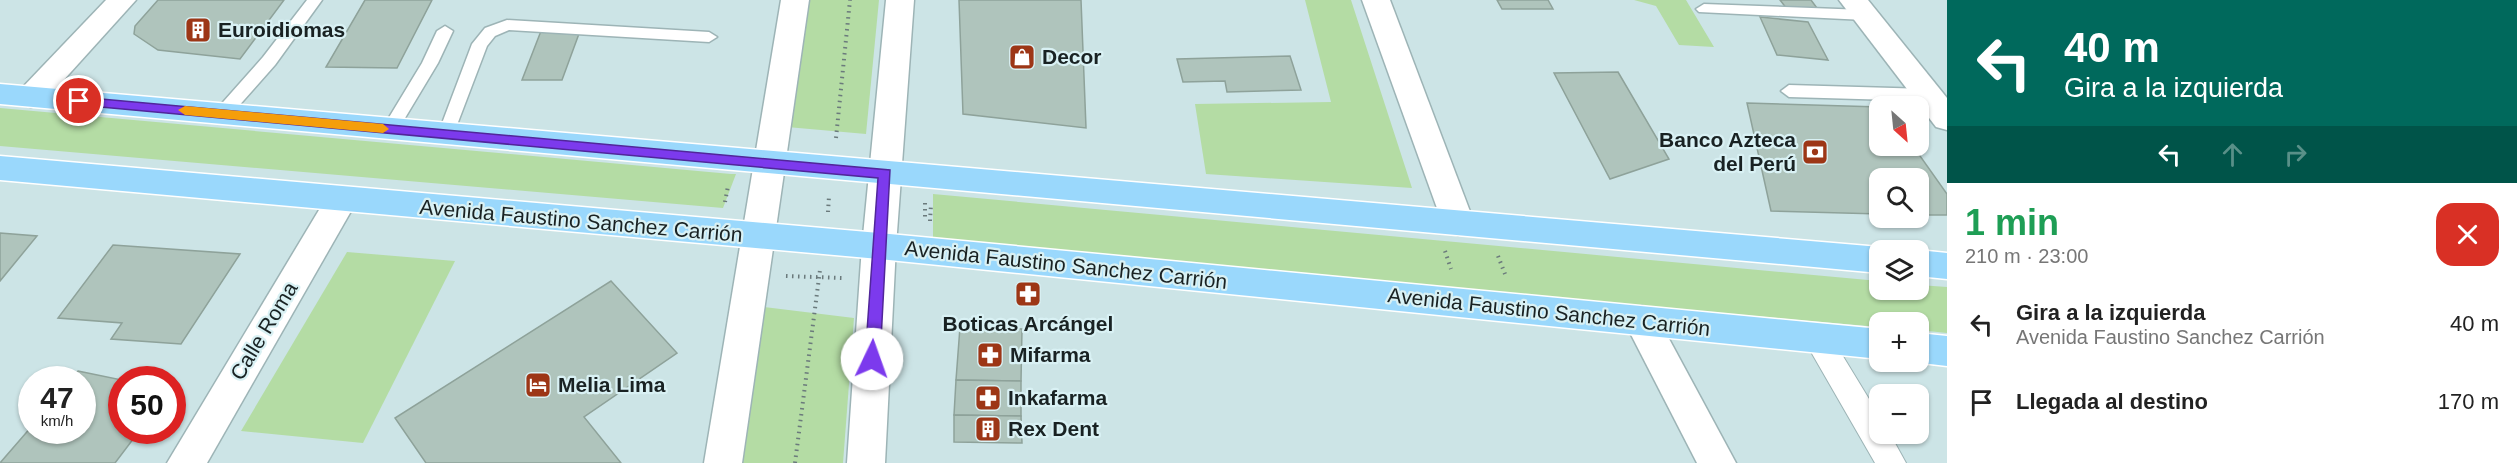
<!DOCTYPE html>
<html lang="es">
<head>
<meta charset="utf-8">
<style>
	body { margin:0; font-family:Helvetica,sans-serif; background:#f2f2f2; color:#222; height:100vh; display:flex; flex-direction:column; font-size:22px; white-space:nowrap }
	* { box-sizing:border-box; margin:0 }
	p { font-size:20px; color:#767676 }
	.icon { flex:none; width:33px; height:33px; fill:none; stroke:currentColor; stroke-width:2; stroke-linecap:round; stroke-linejoin:round }
	.map { position:relative; flex:1; overflow:hidden }
	.details { display:flex; flex-direction:column; background:#fff; width:570px }
	.details>* { flex:none }
	.top-card { background:#00695c; color:#fff; overflow:hidden }
	.needle { width:39px; rotate:153deg }
	.tools { position:absolute; left:1869px; top:96px; display:grid; gap:12px }
	.tools a { display:grid; place-items:center; width:60px; height:60px; border-radius:12px; background:#fff; box-shadow:0 2px 4px #0004; font-size:30px }
	.speed { position:absolute; left:18px; top:366px; display:flex; gap:12px; font-size:30px; font-weight:700; text-align:center }
	.speed>* { display:grid; place-content:center; width:78px; height:78px; border-radius:50%; background:#fff; box-shadow:0 2px 4px #0004; line-height:1 }
	.speed small { font-size:15px; font-weight:400 }
	.speed .limit { border:9px solid #d22; background:#fff; color:#111 }
	.pin { position:absolute; display:grid; place-items:center; width:51px; height:51px; color:#fff; margin:-26px; border:3px solid #fff; border-radius:50%; box-shadow:0 2px 6px #0007 }
	.me { position:absolute; width:66px; margin:-33px; rotate:3deg; stroke-linejoin:round; filter:drop-shadow(0 0 4px #0008) }
	.turn { display:flex; align-items:center; gap:21px; height:126px; padding:0 18px; font-size:27px }
	.turn .icon { width:78px; height:78px; stroke-width:2.5 }
	.turn b { display:block; font-size:42px; line-height:51px }
	.lanes { display:flex; align-items:center; height:57px; padding:0 18px; background:#0003; justify-content:center; gap:30px; direction:ltr }
	.lanes .off { opacity:.35 }
	.round { display:grid; place-items:center; flex:none; width:63px; height:63px; border-radius:18px; background:#f2f2f2 }
	.overview { display:flex; align-items:center; justify-content:space-between; height:102px; padding:0 18px }
	h1 { font-size:36px; font-weight:700; line-height:45px; color:#1e9e55 }
	ul { padding:0; list-style:none }
	li { display:flex; align-items:center; gap:18px; height:78px; padding:0 18px }
	li div { flex:1 }
	li b { display:block; font-size:22px }
	li em { font-style:normal }
	main { display:flex; flex:1; min-height:0 }
	.map>svg:first-child { display:block }
	.green { fill:#b4dca4 }
	.building { fill:#afc4bc; stroke:#8ea29a; stroke-width:1.5 }
	.lines { fill:none; stroke-linecap:round; stroke-linejoin:round }
	.service-casing { stroke:#9db4b6; stroke-width:3 }
	.pedestrian-casing { stroke:#9db4b6; stroke-width:2 }
	.minor-casing { stroke:#9db4b6; stroke-width:3 }
	.secondary-casing { stroke:#9db4b6; stroke-width:3 }
	.primary-casing { stroke:#fff; stroke-width:3 }
	.path { stroke:#6b7a7c; stroke-width:4; stroke-dasharray:1.5 4.5; stroke-linecap:butt }
	.service { fill:#fff; fill-rule:evenodd }
	.pedestrian { fill:#fff; fill-rule:evenodd }
	.minor { fill:#fff; fill-rule:evenodd }
	.secondary { fill:#fff; fill-rule:evenodd }
	.primary { fill:#9ad8fc; fill-rule:evenodd }
	.route { fill:#7c3aed; stroke:#51269a; stroke-width:1.5 }
	.slow { fill:#f59e0b }
	.labels { text-anchor:middle; stroke-width:4.5; stroke-linejoin:round; paint-order:stroke }
	.poi-label { font-size:21px; font-weight:bold; fill:#192223; stroke:#d9f1f4; text-anchor:start }
	.street-label { font-size:21px; fill:#192223; stroke:#d9f1f4 }
</style>
</head>
<body>
<main>
<div class="map">
<svg width="1947" height="463" viewBox="0 0 1947 463">
	<rect width="100%" height="100%" fill="#cce4e6"/>
	<g class="green">
		<polygon points="807,0 879,0 866,134 787,127"/>
		<polygon points="1305,0 1351,0 1412,188 1206,174 1195,104 1331,102"/>
		<polygon points="1634,0 1686,0 1714,47 1679,45 1656,6"/>
		<polygon points="0,108 731,174 736,174 723,208 0,146"/>
		<polygon points="933,194 1879,281 1880,290 1918,290 1919,285 1947,287 1947,333 1919,330 1918,322 1880,322 1879,327 933,244"/>
		<polygon points="347,252 455,261 363,443 241,431"/>
		<polygon points="755,306 854,318 843,463 733,463"/>
	</g>
	<g class="building">
		<polygon points="158,0 284,0 240,59 158,50 134,34 135,26"/>
		<polygon points="365,0 432,0 397,68 326,67"/>
		<polygon points="959,0 1081,0 1086,128 963,114"/>
		<polygon points="1497,0 1548,0 1553,9 1502,9"/>
		<polygon points="1780,0 1811,0 1817,8 1787,9"/>
		<polygon points="1760,17 1808,22 1828,60 1777,55"/>
		<polygon points="541,31 580,31 562,80 522,80"/>
		<polygon points="1290,56 1301,90 1227,92 1225,81 1183,82 1177,59"/>
		<polygon points="1618,72 1669,159 1610,179 1554,73"/>
		<polygon points="1747,103 1880,107 1880,146 1913,146 1947,194 1947,215 1918,215 1918,178 1880,178 1880,214 1771,211"/>
		<polygon points="0,233 37,236 0,281"/>
		<polygon points="113,245 240,254 181,344 111,339 122,323 58,318"/>
		<polygon points="611,281 677,353 584,417 621,463 426,463 395,418"/>
		<polygon points="960,327 1022,329 1021,381 956,380"/>
		<polygon points="78,371 122,380 122,430 140,430 115,463 0,463 32,426 32,430 82,430 82,380 71,380"/>
		<polygon points="956,380 1021,381 1021,416 954,415"/>
		<polygon points="954,415 1021,416 1022,443 954,442"/>
	</g>
	<g class="lines">
		<defs>
			<g id="service">
				<polygon points="307,0 322,0 275,65 228,118 216,118 214,114 216,110 263,57"/>
				<polygon points="1704,4 1865,10 1873,15 1865,20 1699,12 1696,9"/>
				<polygon points="507,20 709,32 717,37 709,42 509,30 495,36 487,46 452,138 440,138 438,134 472,44 485,28"/>
				<polygon points="445,26 453,31 438,63 396,133 384,133 382,129 422,63 437,31"/>
				<polygon points="1789,85 1928,89 1936,95 1928,101 1789,97 1781,91"/>
			</g>
			<polygon id="pedestrian" points="1817,326 1827,330 1880,417 1880,434 1890,434 1906,463 1875,463 1803,338 1807,330"/>
			<g id="minor">
				<polygon points="106,0 136,0 42,104 31,107 20,104 16,97 20,90"/>
				<polygon points="1362,0 1390,0 1474,222 1470,231 1458,235 1446,231 1442,222"/>
				<polygon points="1839,0 1868,0 1947,98 1947,130 1936,127"/>
				<polygon points="342,187 353,190 358,199 207,463 167,463 331,190"/>
				<polygon points="1642,306 1654,311 1736,463 1697,463 1624,321 1630,311"/>
			</g>
			<g id="secondary">
				<polygon points="781,0 809,0 742,463 704,463"/>
				<polygon points="886,0 914,0 896,246 885,463 847,463 862,246"/>
			</g>
			<g id="primary">
				<polygon points="0,84 1880,247 1892,250 1880,250 1880,273 0,104"/>
				<polygon points="0,156 879,233 1880,329 1880,359 879,259 0,180"/>
				<polygon points="1915,250 1918,250 1947,253 1947,279 1918,276 1918,250"/>
				<polygon points="1918,333 1947,336 1947,366 1913,362 1918,362"/>
			</g>
		</defs>
		<use href="#service" class="service-casing"/>
		<use href="#pedestrian" class="pedestrian-casing"/>
		<use href="#minor" class="minor-casing"/>
		<use href="#secondary" class="secondary-casing"/>
		<use href="#primary" class="primary-casing"/>
		<g class="path">
			<polyline points="836,138 850,0"/>
			<polyline points="725,202 728,186"/>
			<polyline points="925,203 925,220"/>
			<polyline points="828,212 829,196"/>
			<polyline points="930,221 931,204"/>
			<polyline points="1445,251 1451,269"/>
			<polyline points="1498,256 1505,274"/>
			<polyline points="786,276 842,278"/>
			<polyline points="795,463 820,270"/>
		</g>
		<use href="#service" class="service"/>
		<use href="#pedestrian" class="pedestrian"/>
		<use href="#minor" class="minor"/>
		<use href="#secondary" class="secondary"/>
		<use href="#primary" class="primary"/>
	</g>
	<polygon class="route" points="79,97 890,170 880,359 872,366 865,359 878,178 79,105 73,101"/>
	<polygon class="slow" points="185,106 383,124 389,129 383,133 185,115 178,110"/>
	<defs>
		<symbol id="building-square" viewBox="-11 -11 22 22"><rect x="-9" y="-9" width="18" height="18" rx="4" fill="#9d3616" stroke="#d9f1f4"/><path d="M-4-6H4V6H1V3H-1V6H-4ZM-2.5-4.3h1.7v1.8h-1.7ZM.8-4.3h1.7v1.8H.8ZM-2.5-1h1.7V.8h-1.7ZM.8-1h1.7V.8H.8Z" fill="#fff"/></symbol>
		<symbol id="shop-square" viewBox="-11 -11 22 22"><rect x="-9" y="-9" width="18" height="18" rx="4" fill="#9d3616" stroke="#d9f1f4"/><path d="M-5-2.5h2.3a2.7 3.5 0 0 1 5.4 0H5L5.5 6h-11ZM-1.5-2.5h3a1.5 2.3 0 0 0-3 0Z" fill="#fff"/></symbol>
		<symbol id="bank-square" viewBox="-11 -11 22 22"><rect x="-9" y="-9" width="18" height="18" rx="4" fill="#9d3616" stroke="#d9f1f4"/><path d="M-6-4H6V4H-6ZM0-2.3a2.3 2.3 0 1 0 0 4.6a2.3 2.3 0 1 0 0-4.6Z" fill="#fff"/></symbol>
		<symbol id="pharmacy-square" viewBox="-11 -11 22 22"><rect x="-9" y="-9" width="18" height="18" rx="4" fill="#9d3616" stroke="#d9f1f4"/><path d="M-2-6h4v4h4v4h-4v4h-4v-4h-4v-4h4Z" fill="#fff"/></symbol>
		<symbol id="hotel-square" viewBox="-11 -11 22 22"><rect x="-9" y="-9" width="18" height="18" rx="4" fill="#9d3616" stroke="#d9f1f4"/><path d="M-6-4.5h1.5V1H6V5H4.5V3h-9V5H-6ZM-4 0a1.8 1.8 0 1 1 3.6 0ZM.5 0V-2.5h3Q6-2.5 6 0Z" fill="#fff"/></symbol>
	</defs>
	<g fill-rule="evenodd">
		<use href="#building-square" x="183" y="15" width="30" height="30"/>
		<use href="#shop-square" x="1007" y="42" width="30" height="30"/>
		<use href="#bank-square" x="1800" y="137" width="30" height="30"/>
		<use href="#pharmacy-square" x="1013" y="279" width="30" height="30"/>
		<use href="#pharmacy-square" x="975" y="340" width="30" height="30"/>
		<use href="#hotel-square" x="523" y="370" width="30" height="30"/>
		<use href="#pharmacy-square" x="973" y="383" width="30" height="30"/>
		<use href="#building-square" x="973" y="414" width="30" height="30"/>
	</g>
	<g class="labels">
		<g class="poi-label">
			<text x="218" y="37">Euroidiomas</text>
			<text x="1042" y="64">Decor</text>
			<text x="1796" y="147" text-anchor="end">Banco Azteca<tspan x="1796" dy="24">del Perú</tspan></text>
			<text x="1028" y="331" text-anchor="middle">Boticas Arcángel</text>
			<text x="1010" y="362">Mifarma</text>
			<text x="558" y="392">Melia Lima</text>
			<text x="1008" y="405">Inkafarma</text>
			<text x="1008" y="436">Rex Dent</text>
		</g>
		<g class="street-label">
			<text transform="translate(581 221) rotate(5)" y="7">Avenida Faustino Sanchez Carrión</text>
			<text transform="translate(1066 265) rotate(6)" y="7">Avenida Faustino Sanchez Carrión</text>
			<text transform="translate(1549 312) rotate(6)" y="7">Avenida Faustino Sanchez Carrión</text>
			<text transform="translate(264 331) rotate(-59)" y="7">Calle Roma</text>
		</g>
	</g>
</svg>
<div class="tools">
<a><svg class="needle" viewBox="-14 -14 28 28"><path d="M0-13l5 13h-10z" fill="#e53935"/><path d="M0 13l5-13h-10z" fill="#767676"/></svg></a>
<a><svg class="icon" aria-label="search" viewBox="0 0 24 24"><circle cx="10" cy="10" r="6"/><path d="M15 15l6 6"/></svg></a>
<a><svg class="icon" aria-label="layers" viewBox="0 0 24 24"><path d="M12 4l9 5-9 5-9-5zM3 14l9 5 9-5"/></svg></a>
<a>+</a>
<a>−</a>
</div>
<div class="speed"><div>47<small>km/h</small></div><div class="limit">50</div></div>
<div class="pin" style="left:79px;top:101px;background:#d93025"><svg class="icon" aria-label="arrive" viewBox="0 0 24 24"><path d="M6 21V4h12l-3 4 3 4H6"/></svg></div>
<svg class="me" style="left:872px;top:359px" viewBox="-20 -20 40 40"><circle r="19" fill="#fff"/><path d="M0-13L10 11 0 6-10 11z" fill="#7c3aed"/></svg>
</div>
<section class="details">
<div class="top-card">
<div class="turn"><svg class="icon" aria-label="left" viewBox="0 0 24 24"><path d="M17 20v-9H6M10 6l-5 5 5 5"/></svg><div><b>40 m</b>Gira a la izquierda</div></div>
<div class="lanes"><svg class="icon" aria-label="left" viewBox="0 0 24 24"><path d="M17 20v-9H6M10 6l-5 5 5 5"/></svg><svg class="icon off" aria-label="ahead" viewBox="0 0 24 24"><path d="M12 20V5M6 11l6-6 6 6"/></svg><svg class="icon off" aria-label="right" viewBox="0 0 24 24"><path d="M7 20v-9h11M14 6l5 5-5 5"/></svg></div>
</div>
<div class="overview"><div><h1>1 min</h1><p>210 m · 23:00</p></div><a class="round" style="background:#d93025;color:#fff"><svg class="icon" aria-label="close" viewBox="0 0 24 24"><path d="M6 6l12 12M18 6L6 18"/></svg></a></div>
<ul>
<li><svg class="icon" aria-label="left" viewBox="0 0 24 24"><path d="M17 20v-9H6M10 6l-5 5 5 5"/></svg><div><b>Gira a la izquierda</b><p>Avenida Faustino Sanchez Carrión</p></div><em>40 m</em></li>
<li><svg class="icon" aria-label="arrive" viewBox="0 0 24 24"><path d="M6 21V4h12l-3 4 3 4H6"/></svg><div><b>Llegada al destino</b></div><em>170 m</em></li>
</ul>
</section>
</main>
</body>
</html>
